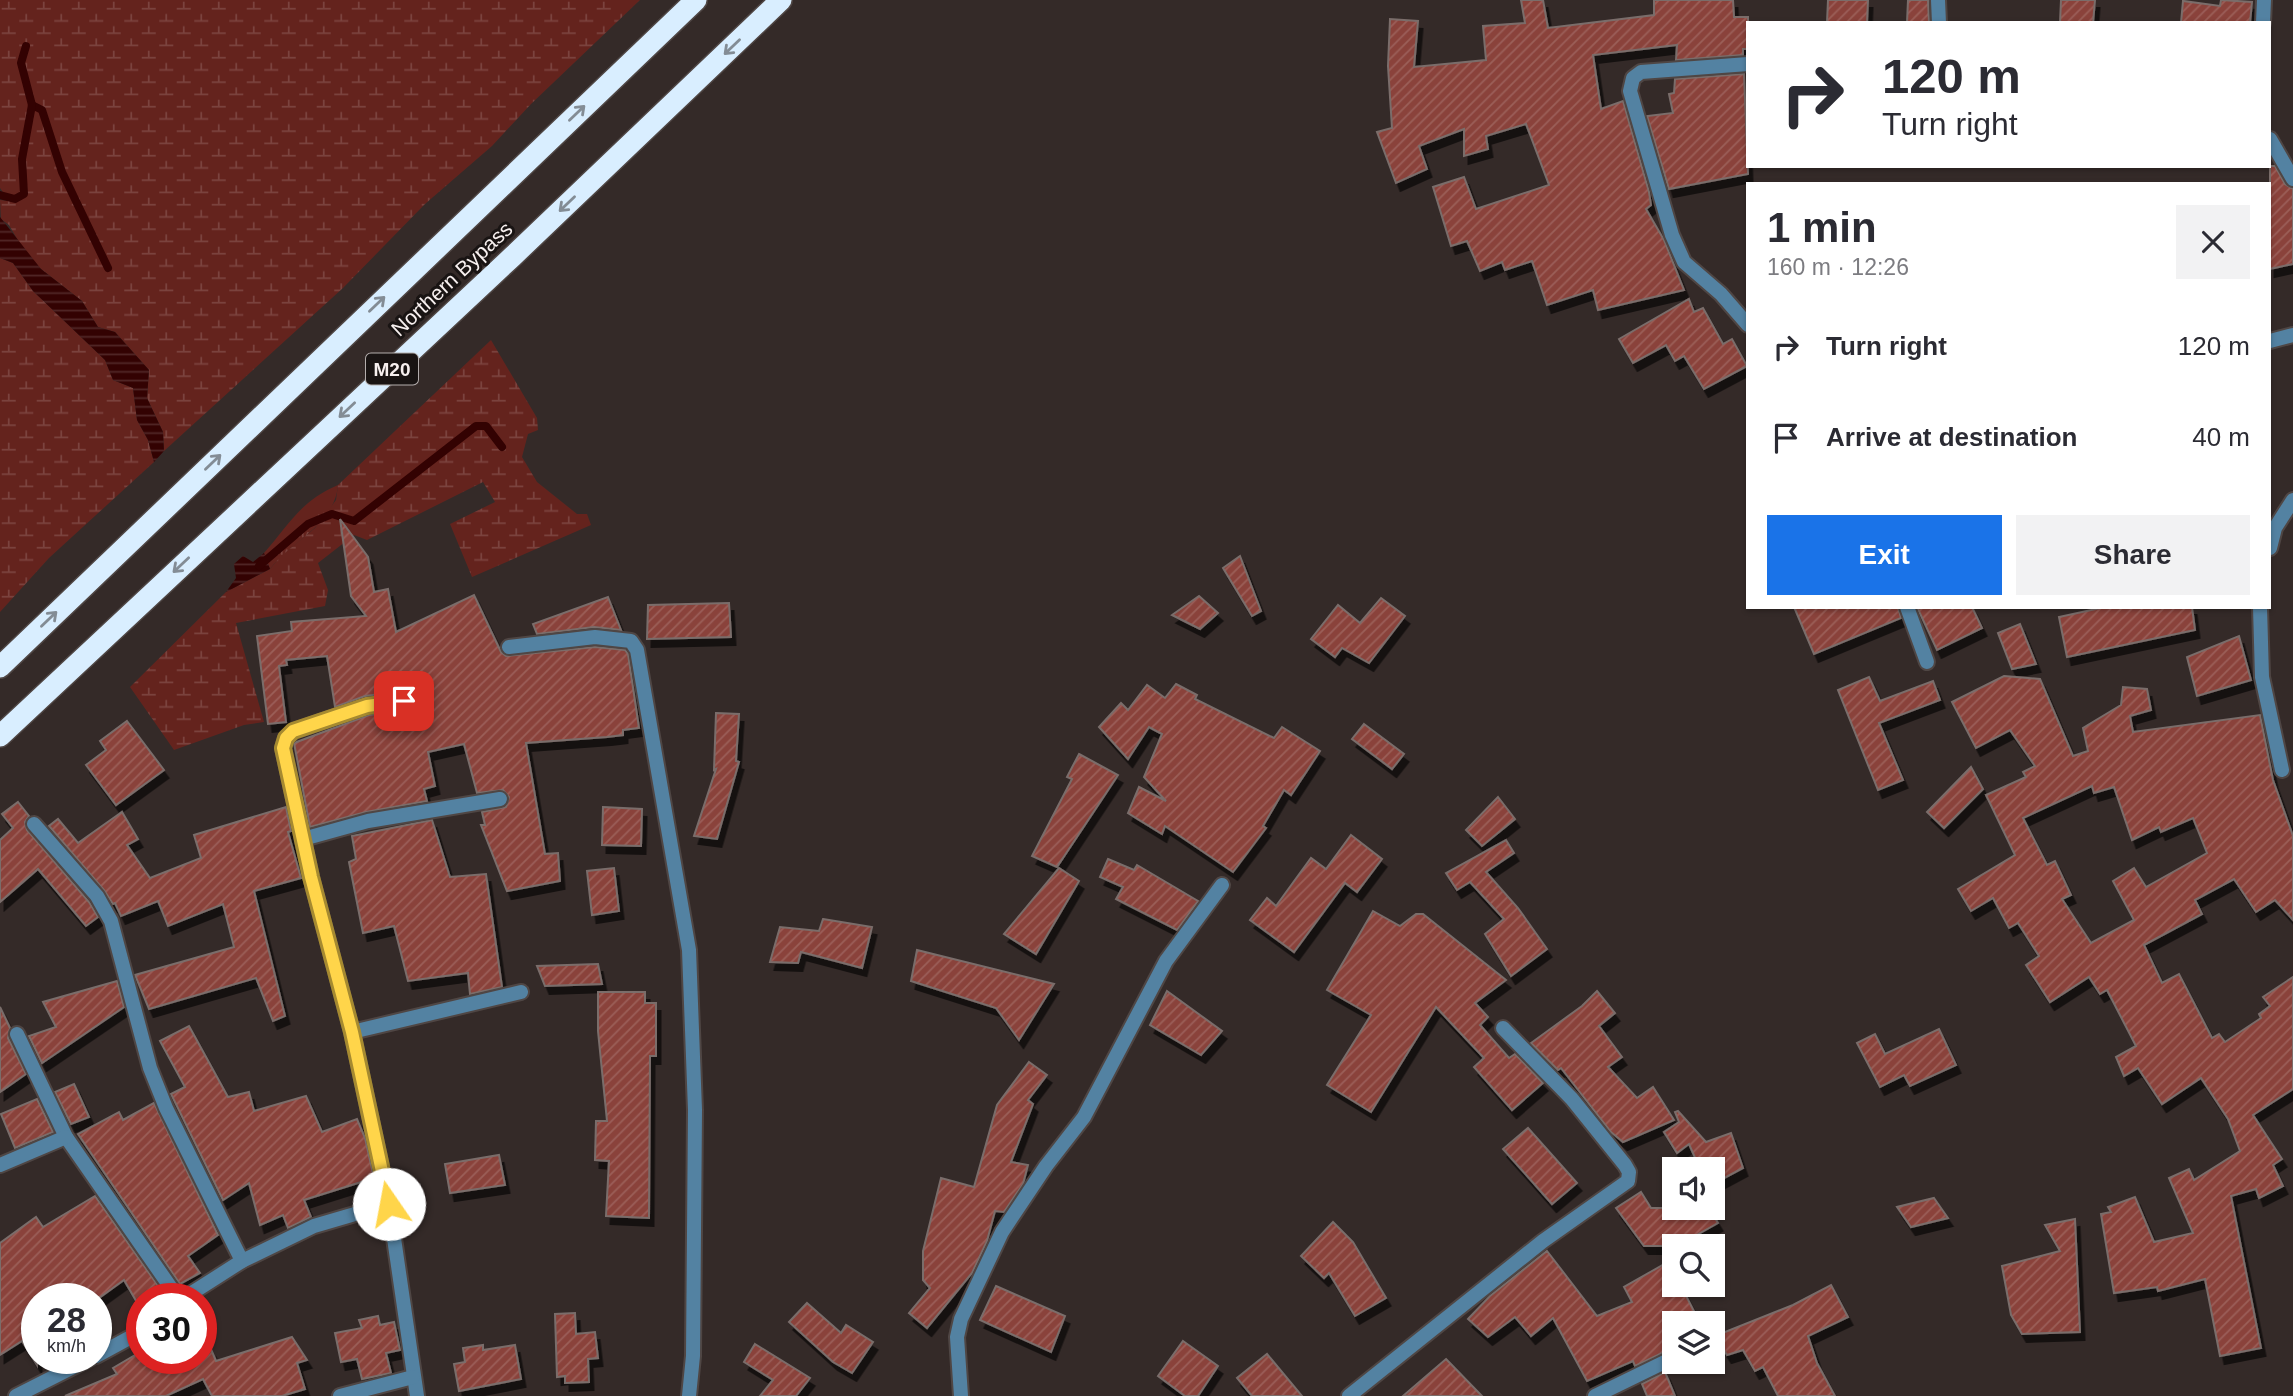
<!DOCTYPE html>
<html lang="en">
<head>
<meta charset="utf-8">
<style>
	body { margin:0; font-family:Helvetica,sans-serif; background:#f2f2f3; color:#2b2b33; height:100vh; display:flex; flex-direction:column; font-size:26px; white-space:nowrap }
	* { box-sizing:border-box; margin:0 }
	p { font-size:23px; color:#7c7c81 }
	.icon { flex:none; width:38px; height:38px; fill:none; stroke:currentColor; stroke-width:2; stroke-linecap:round; stroke-linejoin:round }
	.map { position:relative; flex:1; overflow:hidden }
	.side { position:absolute; left:1746px; top:182px; width:525px; height:427px; display:flex; flex-direction:column; background:#fff; border-radius:0px; box-shadow:0 2px 5px #0004 }
	.side>* { flex:none }
	.hud { position:absolute; left:1746px; top:21px; width:525px; height:147px; border-radius:0px; box-shadow:0 2px 5px #0004; background:#fff; color:#2b2b33; overflow:hidden }
	.buttons { position:absolute; left:1662px; top:1157px; display:grid; gap:14px }
	.buttons a { display:grid; place-items:center; width:63px; height:63px; border-radius:0px; background:#fff; box-shadow:0 2px 5px #0004; font-size:35px }
	.speed { position:absolute; left:21px; top:1283px; display:flex; gap:14px; font-size:35px; font-weight:700; text-align:center }
	.speed>* { display:grid; place-content:center; width:91px; height:91px; border-radius:50%; background:#fff; box-shadow:0 2px 5px #0004; line-height:1 }
	.speed small { font-size:18px; font-weight:400 }
	.speed .limit { border:10px solid #d22; background:#fff; color:#111 }
	.pin { position:absolute; display:grid; place-items:center; width:60px; height:60px; color:#fff; margin:-30px; border-radius:14px; box-shadow:0 4px 10px #0006 }
	.me { position:absolute; width:77px; margin:-38px; rotate:348deg; stroke-linejoin:round; filter:drop-shadow(0 0 5px #0008) }
	.turn { display:flex; align-items:center; gap:24px; height:147px; padding:0 21px; font-size:32px }
	.turn .icon { width:91px; height:91px; stroke-width:2.5 }
	.turn b { display:block; font-size:49px; line-height:60px }
	.round { display:grid; place-items:center; flex:none; width:74px; height:74px; border-radius:0px; background:#f2f2f3 }
	.overview { display:flex; align-items:center; justify-content:space-between; height:119px; padding:0 21px }
	h1 { font-size:42px; font-weight:700; line-height:52px }
	.action { display:flex; gap:14px; margin-top:auto; padding:14px 21px }
	.action a { flex:1; height:80px; border-radius:0px; background:#1a73e8; color:#fff; font-size:28px; font-weight:700; line-height:80px; text-align:center }
	.action a+a { background:#f2f2f3; color:#2b2b33 }
	ul { padding:0; list-style:none }
	li { display:flex; align-items:center; gap:21px; height:91px; padding:0 21px }
	li div { flex:1 }
	li b { display:block; font-size:26px }
	li em { font-style:normal }
	.map>svg:first-child { display:block }
	.grass { fill:url(#grass-tufts) }
	.wetland { fill:url(#wetland-marsh) }
	.water { fill:url(#water-rules) }
	.lines { fill:none; stroke-linecap:round; stroke-linejoin:round }
	.stream { stroke:#330202; stroke-width:8 }
	.building { fill:url(#building-hatch); stroke:#7a6d6b; stroke-width:2; fill-rule:evenodd; filter:url(#shadow) }
	.minor-casing { stroke:#4f4644; stroke-width:18 }
	.motorway-casing { stroke:#4f4644; stroke-width:24 }
	.minor { stroke:#5382a2; stroke-width:14 }
	.motorway { stroke:#d9eeff; stroke-width:21 }
	.oneway { stroke:#838c95 }
	.route-casing { stroke:#a68a30; stroke-width:18 }
	.route { stroke:#ffd54a; stroke-width:12 }
	.labels { text-anchor:middle; stroke-width:6; stroke-linejoin:round; paint-order:stroke }
	.shield { fill:#191413; stroke:#b4aead; stroke-width:2 }
	.shield-label { font-size:19px; font-weight:bold; fill:#f7f0ef }
	.street-label { font-size:21px; fill:#f7f0ef; stroke:#191413 }
</style>
</head>
<body>
<div class="map">
<svg width="2293" height="1396" viewBox="0 0 2293 1396">
	<defs>
		<pattern id="grass-tufts" width="24" height="20" patternUnits="userSpaceOnUse" patternTransform="scale(1.75)"><rect width="24" height="20" fill="#64231d"/><path d="M3 7l-1-3M5 7V3M7 7l1-3M15 17l-1-3M17 17v-4M19 17l1-3" fill="none" stroke="#7b433e"/></pattern>
		<pattern id="wetland-marsh" width="20" height="14" patternUnits="userSpaceOnUse" patternTransform="scale(1.75)"><rect width="20" height="14" fill="#64231d"/><path d="M1 5h8M5 5V1M11 12h8M15 12V8" fill="none" stroke="#7b433e"/></pattern>
		<pattern id="water-rules" width="6" height="5" patternUnits="userSpaceOnUse" patternTransform="scale(1.75)"><rect width="6" height="5" fill="#330202"/><path d="M0 2.5h6" fill="none" stroke="#512727"/></pattern>
		<pattern id="building-hatch" width="6" height="6" patternUnits="userSpaceOnUse" patternTransform="scale(1.75)"><rect width="6" height="6" fill="#8a433b"/><path d="M-1 1l2-2M0 6l6-6M5 7l2-2" fill="none" stroke="#9b5e58"/></pattern>
		<filter id="shadow"><feDropShadow dx="4.5" dy="8" stdDeviation="0" flood-color="#0009"/></filter>
	</defs>
	<rect width="100%" height="100%" fill="#342a28"/>
	<path class="grass" d="M338 485C335 524 292 541 270 569L264 553C289 525 300 501 338 485Z"/>
	<g class="wetland">
		<polygon points="0,0 640,0 531,104 492,146 425,204 343,288 164,451 163,432 147,398 149,370 115,332 98,327 82,301 41,269 23,249 9,225 1,219 0,200 9,201 0,188"/>
		<polygon points="0,258 13,263 33,291 105,360 113,380 133,388 137,420 148,440 154,462 49,558 0,612"/>
		<polygon points="491,340 537,418 538,430 528,434 522,457 537,482 577,514 587,514 591,525 472,577 450,524 495,502 483,482 367,540 354,535 318,563 328,590 325,606 236,623 264,722 244,725 174,750 130,687 226,592 270,569 280,557 315,528 336,500 338,485"/>
	</g>
	<g class="water">
		<polygon points="0,217 41,269 82,301 98,327 115,332 149,370 147,398 163,432 164,451 154,462 148,440 137,420 133,388 113,380 105,360 33,291 13,263 0,258"/>
		<polygon points="264,553 270,569 226,592 236,578 234,564 243,556 253,562"/>
	</g>
	<g class="lines">
		<g class="stream">
			<polyline points="32,105 42,110 62,172 108,268"/>
			<polyline points="0,195 15,199 24,194 22,159 32,105 21,63 26,46"/>
			<polyline points="259,566 308,524 332,514 354,521 476,426 486,426 502,447"/>
		</g>
	</g>
	<g class="building">
		<polygon points="1521,0 1543,0 1548,28 1654,15 1654,0 1733,0 1734,17 1748,17 1748,49 1743,49 1743,55 1676,60 1677,45 1593,55 1601,109 1623,101 1649,192 1651,205 1646,209 1664,240 1684,290 1598,310 1593,290 1547,305 1532,261 1505,270 1502,262 1480,271 1467,241 1451,246 1433,187 1464,177 1476,209 1549,185 1526,124 1486,136 1488,149 1464,156 1464,129 1419,146 1427,169 1396,183 1377,132 1392,128 1388,66 1390,19 1418,21 1414,67 1486,60 1483,26 1525,23"/>
		<polygon points="1828,0 1868,0 1867,23 1827,23"/>
		<polygon points="1908,0 1928,0 1929,23 1907,23"/>
		<polygon points="2061,0 2095,0 2093,23 2060,23"/>
		<polygon points="2221,0 2252,2 2250,23 2181,23 2183,1 2220,6"/>
		<polygon points="1744,74 1748,174 1669,189 1647,116 1673,113 1669,94 1674,93 1675,79"/>
		<polygon points="2270,166 2275,166 2285,184 2293,189 2293,264 2270,269"/>
		<polygon points="1689,299 1694,312 1703,308 1723,344 1732,339 1747,366 1704,389 1684,356 1675,361 1666,345 1633,363 1619,339"/>
		<polygon points="340,519 368,557 374,592 388,589 396,632 474,595 501,652 506,656 595,647 625,650 628,654 639,728 623,730 623,735 607,737 526,743 545,854 558,853 560,881 507,891 481,825 485,825 482,812 506,807 509,797 503,790 477,793 464,744 428,752 435,786 424,789 427,801 366,812 310,827 294,743 369,715 406,710 414,700 411,695 403,691 365,696 335,707 327,656 286,660 287,665 279,666 286,722 268,724 257,636 292,631 291,622 366,616 351,596"/>
		<polygon points="1240,556 1261,611 1252,616 1223,568"/>
		<polygon points="1199,596 1218,613 1200,629 1172,615"/>
		<polygon points="608,597 621,630 594,627 537,634 533,624"/>
		<polygon points="1381,598 1405,616 1369,663 1342,648 1335,657 1311,639 1338,605 1360,623"/>
		<polygon points="729,603 731,637 647,639 648,605"/>
		<polygon points="1794,607 1898,607 1901,618 1814,654"/>
		<polygon points="1917,607 1972,607 1982,628 1937,650"/>
		<polygon points="2105,607 2192,607 2195,630 2067,657 2059,617"/>
		<polygon points="2020,624 2036,664 2012,669 1998,633"/>
		<polygon points="2239,636 2251,680 2197,696 2187,657"/>
		<path d="M2004 676 2040 679 2073 756 2088 751 2083 728 2121 705 2123 687 2147 689 2151 710 2130 716 2133 732 2260 715 2273 780 2293 836V920L2275 900 2256 912 2234 879 2195 900 2202 914 2144 945 2162 983 2179 974 2212 1038 2219 1034 2225 1042 2261 1018 2259 1014 2270 1006 2263 997 2293 977V1089L2253 1115 2282 1159 2273 1165 2283 1186 2259 1198 2256 1189 2231 1196 2261 1348 2220 1356 2205 1279 2158 1291 2157 1287 2114 1293 2101 1214 2111 1212 2108 1207 2135 1197 2154 1242 2193 1233 2169 1178 2189 1169 2194 1180 2240 1151 2228 1119 2201 1078 2162 1104 2138 1068 2124 1076 2116 1057 2136 1046 2107 990 2100 994 2089 977 2050 1002 2026 965 2039 956 2018 923 2009 928 1993 898 1971 911 1958 889 2015 855 1986 795 2026 777 2023 772 2035 766 2010 730 1976 748 1952 702ZM2092 786 2094 793 2114 787 2132 840 2159 827 2161 832 2193 818 2207 853 2146 887 2134 868 2113 881 2134 920 2091 943 2062 899 2071 895 2055 861 2047 865 2023 818Z"/>
		<polygon points="1869,677 1880,701 1933,681 1940,700 1879,723 1903,780 1878,790 1838,690"/>
		<polygon points="1176,684 1197,695 1195,699 1274,738 1282,727 1320,751 1291,795 1284,790 1263,826 1266,828 1233,872 1165,826 1162,834 1128,813 1139,787 1166,801 1144,777 1162,734 1149,727 1128,759 1099,727 1121,703 1128,710 1147,685 1165,698"/>
		<polygon points="716,713 739,714 736,761 739,762 717,839 694,836 716,769 714,770"/>
		<polygon points="127,721 164,770 116,805 86,765 106,750 100,741"/>
		<polygon points="1364,724 1404,754 1392,769 1352,739"/>
		<polygon points="1079,754 1118,775 1057,867 1032,856 1072,779 1067,777"/>
		<polygon points="1971,767 1983,789 1944,828 1927,812"/>
		<polygon points="1498,797 1515,819 1482,846 1466,830"/>
		<polygon points="18,802 29,816 25,822 27,830 89,902 98,917 86,926 38,869 0,902 0,840 13,828 2,814"/>
		<polygon points="286,807 291,831 288,832 301,878 254,891 285,1016 273,1021 256,978 149,1009 135,975 234,947 223,904 168,926 158,901 121,916 115,903 113,904 104,890 49,826 58,819 78,843 122,812 138,839 127,845 150,878 201,858 194,835"/>
		<polygon points="603,807 642,809 641,846 602,845"/>
		<polygon points="432,820 450,877 486,874 502,987 470,994 468,973 408,981 394,926 363,933 349,862 356,859 352,836"/>
		<polygon points="1351,835 1382,859 1357,892 1345,883 1294,952 1250,920 1267,898 1276,906 1311,858 1326,869"/>
		<polygon points="1506,840 1514,853 1486,872 1518,908 1547,949 1511,976 1485,934 1504,919 1470,882 1457,890 1446,873"/>
		<polygon points="1108,859 1134,870 1137,865 1198,901 1177,930 1116,899 1123,887 1100,877"/>
		<polygon points="614,868 619,911 592,915 587,871"/>
		<polygon points="1059,868 1079,881 1036,954 1004,934"/>
		<polygon points="1373,911 1400,926 1416,914 1423,914 1506,980 1475,1003 1488,1017 1480,1025 1509,1058 1515,1054 1543,1083 1512,1110 1474,1067 1484,1058 1436,1007 1371,1112 1327,1085 1371,1015 1327,990"/>
		<polygon points="823,919 872,927 862,968 801,952 798,963 770,962 780,927 819,931"/>
		<polygon points="917,950 1054,984 1019,1040 996,1008 911,981"/>
		<polygon points="598,964 602,984 545,986 537,966"/>
		<polygon points="117,981 124,1007 42,1063 29,1036 56,1027 43,1002"/>
		<polygon points="1167,991 1222,1031 1201,1055 1150,1025"/>
		<polygon points="1597,991 1615,1013 1599,1026 1622,1057 1608,1067 1637,1098 1653,1087 1674,1120 1623,1142 1611,1132 1561,1068 1558,1070 1531,1043 1582,1006"/>
		<polygon points="598,992 645,992 645,1003 656,1003 656,1056 650,1056 649,1218 606,1216 609,1161 595,1160 596,1121 607,1121 598,1031"/>
		<polygon points="0,1007 10,1028 8,1038 26,1074 0,1092"/>
		<polygon points="189,1026 228,1097 249,1092 254,1111 306,1096 322,1132 357,1119 365,1138 374,1178 304,1200 311,1217 288,1228 283,1215 260,1225 249,1183 223,1200 171,1094 185,1087 160,1041"/>
		<polygon points="1939,1029 1956,1065 1910,1086 1904,1075 1880,1087 1857,1043 1875,1034 1885,1054"/>
		<polygon points="1029,1062 1047,1075 1028,1100 1033,1104 1011,1162 1028,1165 1023,1184 1004,1212 995,1211 987,1241 972,1273 927,1328 909,1313 930,1288 923,1280 923,1251 941,1178 974,1187 997,1105"/>
		<polygon points="74,1084 89,1117 71,1124 55,1092"/>
		<polygon points="37,1099 53,1132 15,1148 1,1114"/>
		<polygon points="154,1103 218,1235 188,1256 200,1273 180,1284 78,1134 119,1112 123,1120"/>
		<polygon points="1678,1111 1706,1142 1731,1133 1743,1168 1713,1184 1713,1169 1700,1169 1689,1144 1677,1153 1664,1132 1679,1122 1675,1112"/>
		<polygon points="1528,1128 1577,1183 1552,1204 1503,1149"/>
		<polygon points="499,1155 505,1185 450,1193 445,1164"/>
		<polygon points="1641,1192 1651,1208 1709,1208 1718,1223 1677,1246 1644,1246 1616,1208"/>
		<polygon points="95,1196 163,1293 152,1298 142,1298 139,1306 124,1280 99,1298 37,1298 37,1365 22,1341 0,1355 0,1243 36,1217 43,1227"/>
		<polygon points="1934,1198 1948,1218 1911,1227 1897,1207"/>
		<polygon points="2075,1219 2080,1332 2022,1334 2011,1315 2002,1266 2060,1251 2045,1225"/>
		<polygon points="1333,1222 1353,1242 1386,1298 1355,1316 1329,1273 1324,1278 1301,1256"/>
		<polygon points="1547,1251 1597,1316 1632,1302 1624,1287 1668,1262 1675,1276 1675,1284 1680,1284 1700,1323 1675,1323 1675,1347 1635,1366 1633,1361 1587,1381 1553,1318 1531,1336 1515,1317 1488,1337 1468,1319 1490,1296"/>
		<polygon points="1831,1285 1848,1317 1808,1336 1817,1363 1835,1396 1778,1396 1763,1367 1755,1371 1743,1350 1727,1355 1715,1336 1793,1305"/>
		<polygon points="996,1286 1065,1316 1051,1352 980,1320"/>
		<polygon points="807,1303 841,1333 846,1325 873,1342 852,1373 833,1362 789,1322"/>
		<polygon points="575,1313 576,1334 595,1332 598,1358 588,1359 589,1382 565,1383 565,1376 557,1377 555,1314"/>
		<polygon points="378,1316 380,1325 394,1322 400,1350 386,1353 391,1373 362,1379 357,1359 341,1362 335,1333 362,1328 359,1320"/>
		<polygon points="292,1337 307,1360 297,1363 305,1389 282,1396 212,1396 203,1379 166,1396 65,1396 117,1374 113,1368 142,1351 142,1358 178,1358 181,1364 201,1358 201,1354 211,1349 216,1361"/>
		<polygon points="1183,1341 1218,1366 1198,1396 1185,1396 1158,1376"/>
		<polygon points="755,1344 810,1378 796,1396 760,1396 773,1380 744,1362"/>
		<polygon points="483,1345 483,1350 515,1345 521,1379 459,1391 454,1364 465,1362 463,1348"/>
		<polygon points="1267,1354 1302,1396 1252,1396 1237,1378"/>
		<polygon points="1446,1359 1482,1396 1403,1396"/>
		<polygon points="1665,1372 1675,1396 1647,1396 1642,1384"/>
	</g>
	<g class="lines">
		<defs>
			<g id="minor">
				<polyline points="1938,0 1939,23"/>
				<polyline points="2263,23 2264,0"/>
				<polyline points="1748,64 1641,72 1633,78 1630,91 1672,235 1684,262 1721,294 1748,325"/>
				<polyline points="2270,139 2293,179"/>
				<polyline points="2270,341 2293,335"/>
				<polyline points="2270,548 2275,528 2293,500"/>
				<polyline points="1907,607 1927,662"/>
				<polyline points="2260,607 2262,677 2282,770"/>
				<polyline points="509,647 595,637 631,641 637,650 689,950 695,1110 693,1356 689,1396"/>
				<polyline points="404,701 367,706 294,731 286,738 283,748 311,877 352,1032 389,1204 417,1396"/>
				<polyline points="34,824 97,896 111,921 150,1068 166,1108 242,1261"/>
				<polyline points="303,839 368,821 500,799"/>
				<polyline points="352,1032 521,992"/>
				<polyline points="17,1034 66,1137 178,1298"/>
				<polyline points="0,1165 66,1137"/>
				<polyline points="184,1298 242,1261 314,1226 389,1204"/>
				<polyline points="96,1356 142,1331"/>
				<polyline points="16,1396 91,1358"/>
				<polyline points="340,1396 413,1377"/>
				<polyline points="961,1396 957,1337 961,1319 1002,1232 1046,1166 1084,1117 1166,961 1222,885"/>
				<polyline points="1349,1396 1543,1241 1628,1181 1629,1172 1625,1165 1572,1099 1503,1028"/>
				<polyline points="1595,1396 1675,1357"/>
			</g>
			<g id="motorway">
				<polyline points="0,667 696,0"/>
				<polyline points="0,736 512,257 781,0"/>
			</g>
		</defs>
		<use href="#minor" class="minor-casing"/>
		<use href="#motorway" class="motorway-casing"/>
		<use href="#minor" class="minor"/>
		<use href="#motorway" class="motorway"/>
	</g>
	<defs><path id="oneway-shaft" d="M-6 0H5M1.5-3L5.5 0L1.5 3" fill="none" stroke-width="1.6" stroke-linecap="round" stroke-linejoin="round" transform="scale(1.75)"/></defs>
	<g class="oneway">
		<use href="#oneway-shaft" transform="translate(732 47) rotate(136)"/>
		<use href="#oneway-shaft" transform="translate(577 113) rotate(-44)"/>
		<use href="#oneway-shaft" transform="translate(567 204) rotate(136)"/>
		<use href="#oneway-shaft" transform="translate(377 304) rotate(-44)"/>
		<use href="#oneway-shaft" transform="translate(347 410) rotate(137)"/>
		<use href="#oneway-shaft" transform="translate(213 462) rotate(-44)"/>
		<use href="#oneway-shaft" transform="translate(181 565) rotate(137)"/>
		<use href="#oneway-shaft" transform="translate(49 619) rotate(-44)"/>
	</g>
	<g class="lines">
		<defs>
			<polyline id="route" points="389,1204 352,1032 311,877 283,748 286,738 293,731 367,706 404,701"/>
		</defs>
		<use href="#route" class="route-casing"/>
		<use href="#route" class="route"/>
	</g>
	<g class="labels">
		<rect class="shield" x="366" y="353.5" width="52" height="31" rx="5"/>
		<g class="shield-label">
			<text x="392" y="376">M20</text>
		</g>
		<g class="street-label">
			<text transform="translate(452 279) rotate(-43)" y="7">Northern Bypass</text>
		</g>
	</g>
</svg>
<div class="buttons">
<a><svg class="icon" aria-label="sound" viewBox="0 0 24 24"><path d="M4 9h4l5-4v14l-5-4H4zM17 9q2 3 0 6"/></svg></a>
<a><svg class="icon" aria-label="search" viewBox="0 0 24 24"><circle cx="10" cy="10" r="6"/><path d="M15 15l6 6"/></svg></a>
<a><svg class="icon" aria-label="layers" viewBox="0 0 24 24"><path d="M12 4l9 5-9 5-9-5zM3 14l9 5 9-5"/></svg></a>
</div>
<div class="speed"><div>28<small>km/h</small></div><div class="limit">30</div></div>
<div class="pin" style="left:404px;top:701px;background:#d93025"><svg class="icon" aria-label="arrive" viewBox="0 0 24 24"><path d="M6 21V4h12l-3 4 3 4H6"/></svg></div>
<svg class="me" style="left:389px;top:1204px" viewBox="-20 -20 40 40"><circle r="19" fill="#fff"/><path d="M0-13L10 11 0 6-10 11z" fill="#ffd54a"/></svg>
<div class="hud">
<div class="turn"><svg class="icon" aria-label="right" viewBox="0 0 24 24"><path d="M7 20v-9h11M14 6l5 5-5 5"/></svg><div><b>120 m</b>Turn right</div></div>
</div>
<section class="side">
<div class="overview"><div><h1>1 min</h1><p>160 m · 12:26</p></div><a class="round"><svg class="icon" aria-label="close" viewBox="0 0 24 24"><path d="M6 6l12 12M18 6L6 18"/></svg></a></div>
<ul>
<li><svg class="icon" aria-label="right" viewBox="0 0 24 24"><path d="M7 20v-9h11M14 6l5 5-5 5"/></svg><div><b>Turn right</b></div><em>120 m</em></li>
<li><svg class="icon" aria-label="arrive" viewBox="0 0 24 24"><path d="M6 21V4h12l-3 4 3 4H6"/></svg><div><b>Arrive at destination</b></div><em>40 m</em></li>
</ul>
<div class="action"><a>Exit</a><a>Share</a></div>
</section>
</div>
</body>
</html>
